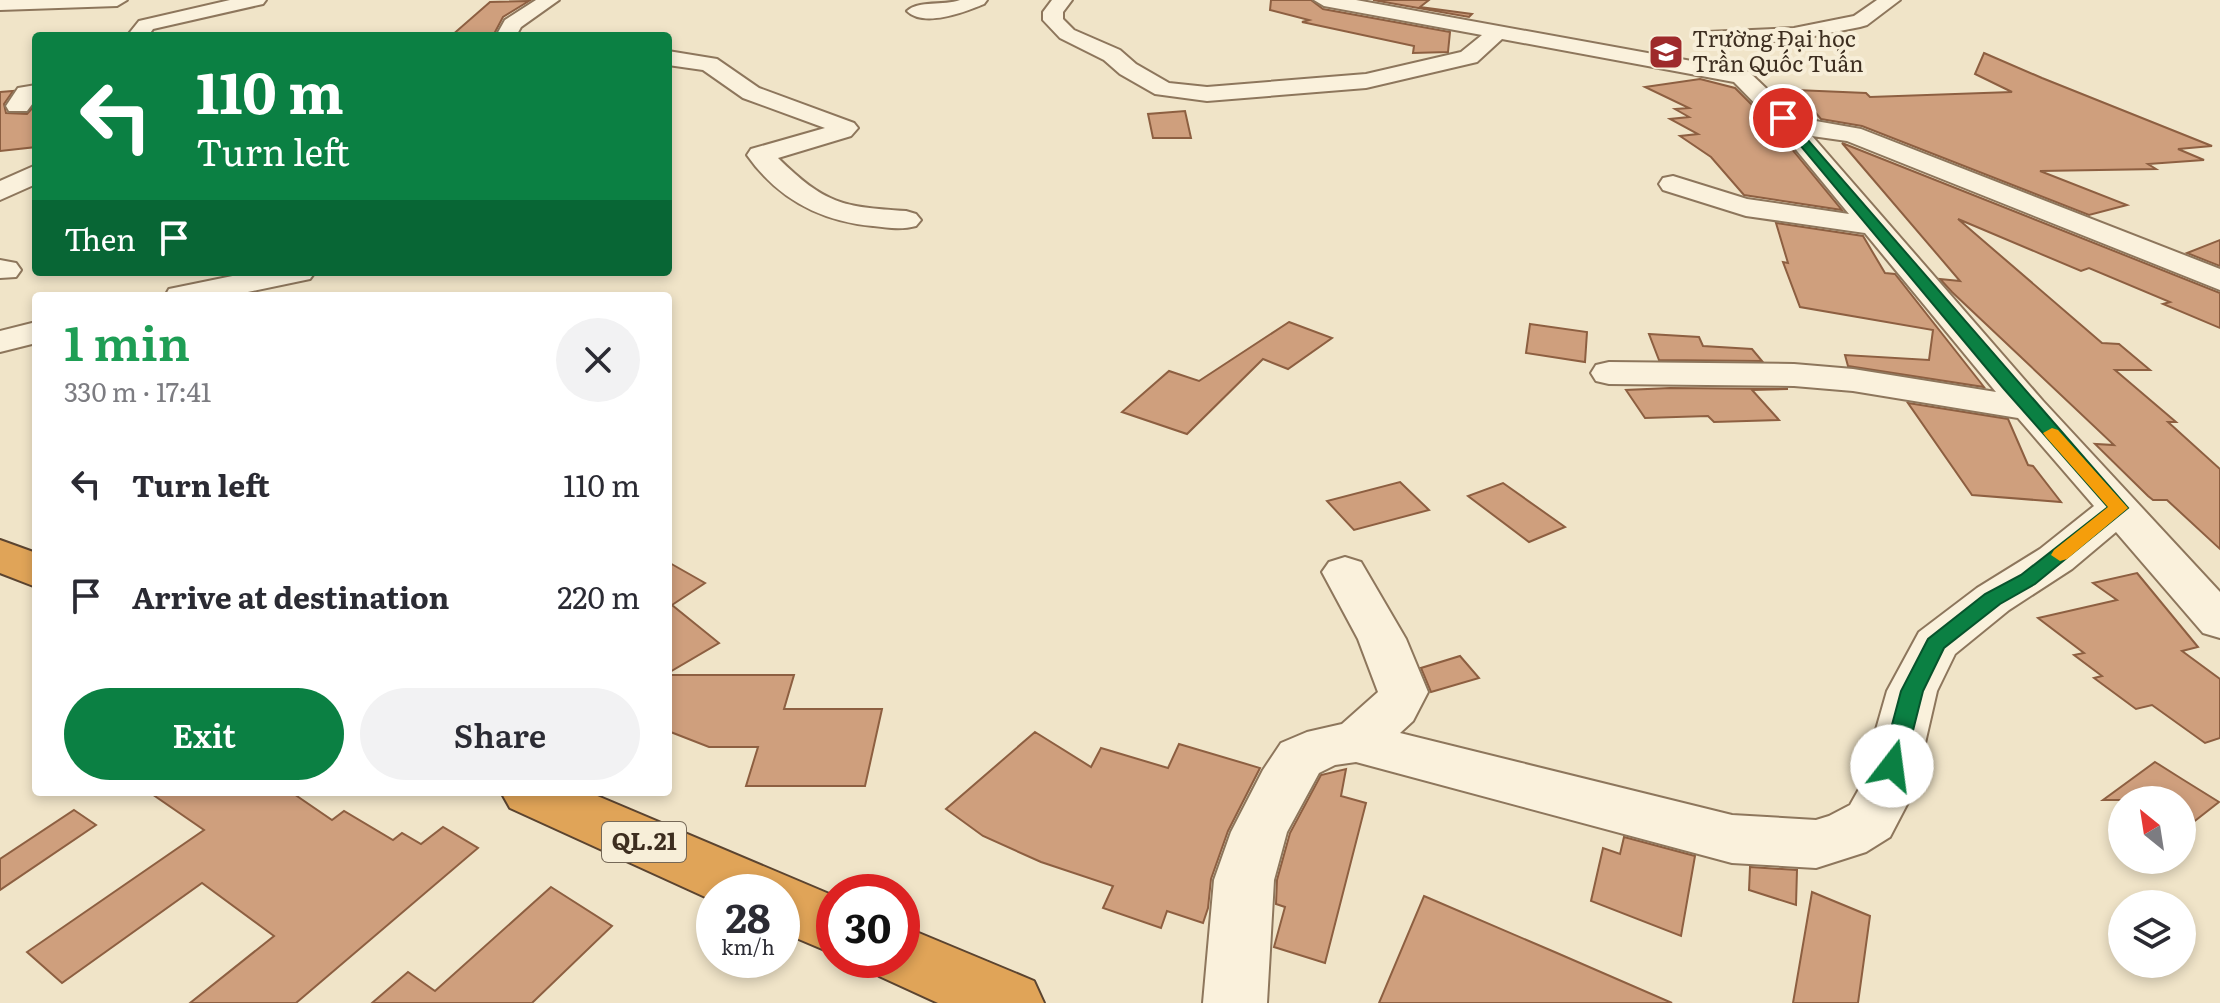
<!DOCTYPE html>
<html lang="en">
<head>
<meta charset="utf-8">
<style>
	body { margin:0; font-family:Literata,serif; background:#f2f2f3; color:#2b2b33; height:100vh; display:flex; flex-direction:column; font-size:30px; white-space:nowrap }
	* { box-sizing:border-box; margin:0 }
	p { font-size:26px; color:#7c7c81 }
	.icon { flex:none; width:44px; height:44px; fill:none; stroke:currentColor; stroke-width:2; stroke-linecap:round; stroke-linejoin:round }
	.map { position:relative; flex:1; overflow:hidden }
	.side { position:absolute; left:32px; top:292px; width:640px; height:504px; display:flex; flex-direction:column; background:#fff; border-radius:8px; box-shadow:0 4px 12px #0003 }
	.side>* { flex:none }
	.banner { position:absolute; left:32px; top:32px; width:640px; height:244px; border-radius:8px; box-shadow:0 4px 12px #0003; background:#0b8043; color:#fff; overflow:hidden }
	.needle { width:52px; rotate:330deg }
	.tools { position:absolute; left:2108px; top:786px; display:grid; gap:16px }
	.tools a { display:grid; place-items:center; width:88px; height:88px; border-radius:50%; background:#fff; box-shadow:0 4px 12px #0003; font-size:40px }
	.speed { position:absolute; left:696px; top:874px; display:flex; gap:16px; font-size:40px; font-weight:700; text-align:center }
	.speed>* { display:grid; place-content:center; width:104px; height:104px; border-radius:50%; background:#fff; box-shadow:0 4px 12px #0003; line-height:1 }
	.speed small { font-size:20px; font-weight:400 }
	.speed .limit { border:12px solid #d22; background:#fff; color:#111 }
	.pin { position:absolute; display:grid; place-items:center; width:68px; height:68px; color:#fff; margin:-34px; border:4px solid #fff; border-radius:50%; box-shadow:0 2px 8px #0007 }
	.me { position:absolute; width:88px; margin:-44px; rotate:15deg; stroke-linejoin:round; filter:drop-shadow(0 0 6px #0008) }
	.turn { display:flex; align-items:center; gap:28px; height:168px; padding:0 32px; font-size:36px }
	.turn .icon { width:104px; height:104px; stroke-width:2.5 }
	.turn b { display:block; font-size:56px; line-height:68px }
	.then { display:flex; align-items:center; height:76px; padding:0 32px; background:#0003; gap:16px; font-size:30px }
	.round { display:grid; place-items:center; flex:none; width:84px; height:84px; border-radius:42px; background:#f2f2f3 }
	.overview { display:flex; align-items:center; justify-content:space-between; height:136px; padding:0 32px }
	h1 { font-size:48px; font-weight:600; line-height:60px; color:#1e9e55 }
	.cta { display:flex; gap:16px; margin-top:auto; padding:16px 32px }
	.cta a { flex:1; height:92px; border-radius:48px; background:#0b8043; color:#fff; font-size:32px; font-weight:600; line-height:92px; text-align:center }
	.cta a+a { background:#f2f2f3; color:#2b2b33 }
	ul { padding:0; list-style:none }
	li { display:flex; align-items:center; gap:24px; height:112px; padding:0 32px }
	li div { flex:1 }
	li b { display:block; font-size:30px }
	li em { font-style:normal }
	.map>svg:first-child { display:block }
	.building { fill:#cf9f7d; stroke:#8d5f41; stroke-width:2 }
	.lines { fill:none; stroke-linecap:round; stroke-linejoin:round }
	.minor-casing { stroke:#8d765c; stroke-width:4 }
	.highway-casing { stroke:#5b4430; stroke-width:4 }
	.minor { fill:#faf1dc; fill-rule:evenodd }
	.highway { fill:#e0a458; fill-rule:evenodd }
	.route { fill:#0b8043; stroke:#07532c; stroke-width:2 }
	.slow { fill:#f59e0b }
	.labels { text-anchor:middle; stroke-width:8; stroke-linejoin:round; paint-order:stroke }
	.far-poi-label { font-size:22px; fill:#3d2e20; stroke:#f7eed8; text-anchor:start }
	.shield { fill:#f7eed8; stroke:#756857; stroke-width:2 }
	.shield-label { font-size:24px; font-weight:bold; fill:#3d2e20 }
</style>
</head>
<body>
<div class="map">
<svg width="2220" height="1003" viewBox="0 0 2220 1003">
	<rect width="100%" height="100%" fill="#f0e4c8"/>
	<g class="building">
		<polygon points="1271,0 1311,0 1323,9 1450,32 1448,52 1413,53 1414,46 1302,22 1309,20 1270,10"/>
		<polygon points="1373,0 1429,0 1420,7 1472,14 1469,17"/>
		<polygon points="529,1 503,17 494,34 451,36 490,2"/>
		<polygon points="1984,53 2042,78 2212,146 2178,149 2204,160 2148,164 2156,169 2040,171 2127,205 2089,215 1862,126 1821,119 1808,104 1797,112 1794,110 1771,89 1866,93 1870,97 2012,92 1975,74"/>
		<polygon points="1700,79 1735,88 1772,125 1842,210 1744,195 1711,157 1680,136 1698,134 1670,119 1689,117 1675,109 1689,108 1645,87"/>
		<polygon points="13,91 4,104 6,113 27,114 36,104 36,147 0,151 0,92"/>
		<polygon points="1185,111 1191,138 1153,138 1148,114"/>
		<polygon points="1842,143 2220,293 2220,328 2163,304 2170,302 2089,268 2081,271 1958,219 2102,343 2119,344 2150,370 2115,370 2176,422 2168,422 2220,469 2220,549 2167,500 2153,500 2148,496 2095,444 2114,445 1952,292 1940,279 1960,281"/>
		<polygon points="1776,223 1863,236 1885,273 1895,274 1984,387 1848,366 1845,355 1929,360 1933,330 1800,307 1783,262 1788,263"/>
		<polygon points="2220,240 2220,266 2187,253"/>
		<polygon points="1289,322 1332,338 1288,369 1263,359 1187,434 1122,412 1169,371 1199,381"/>
		<polygon points="1530,324 1587,332 1585,362 1526,353"/>
		<polygon points="1649,334 1699,337 1703,346 1752,349 1762,361 1659,360"/>
		<polygon points="1670,388 1788,389 1752,390 1779,420 1714,422 1708,416 1645,418 1626,390"/>
		<polygon points="1908,403 2008,419 2028,465 2033,466 2061,502 1972,495"/>
		<polygon points="1400,482 1429,510 1354,530 1327,501"/>
		<polygon points="1503,483 1565,527 1529,542 1468,496"/>
		<polygon points="668,562 705,583 672,605 719,643 668,673"/>
		<polygon points="2137,573 2198,647 2182,651 2220,679 2220,738 2205,743 2152,705 2136,709 2094,678 2102,676 2074,655 2084,653 2038,618 2117,600 2093,583"/>
		<polygon points="1460,656 1479,678 1431,692 1421,668"/>
		<polygon points="668,675 794,675 784,709 882,709 865,786 746,786 758,747 709,747 668,731"/>
		<polygon points="1035,732 1091,767 1101,748 1168,768 1179,744 1260,768 1228,831 1211,879 1208,908 1203,923 1167,911 1161,928 1103,908 1113,886 1041,862 983,836 946,809"/>
		<polygon points="2155,762 2182,779 2219,802 2182,831 2182,800 2103,800"/>
		<polygon points="1346,769 1341,796 1366,803 1325,963 1274,947 1285,907 1276,904 1277,880 1290,833 1321,775"/>
		<polygon points="149,792 291,792 332,820 344,811 393,840 402,833 421,844 443,827 478,848 296,1003 190,1003 274,936 202,883 62,983 27,952 204,830"/>
		<polygon points="74,810 96,825 0,890 0,859"/>
		<polygon points="1624,837 1695,856 1681,936 1591,901 1603,848 1620,854"/>
		<polygon points="1750,867 1797,870 1796,905 1749,890"/>
		<polygon points="551,887 612,926 532,1003 372,1003 408,972 435,991"/>
		<polygon points="1812,892 1870,916 1858,1003 1793,1003"/>
		<polygon points="1424,896 1557,953 1672,1003 1379,1003"/>
	</g>
	<g class="lines">
		<defs>
			<g id="minor">
				<polygon points="0,0 127,0 117,6 0,10"/>
				<polygon points="230,0 266,0 263,4 153,29 148,36 127,36 139,21"/>
				<polygon points="536,0 559,0 521,27 516,36 496,36 505,20"/>
				<path d="M960 0H987L984 4C965 12 924 28 907 11 919 0 944 6 960 0Z"/>
				<polygon points="1052,0 1072,0 1063,12 1063,19 1074,30 1120,50 1136,64 1169,83 1207,87 1366,74 1461,52 1482,35 1324,6 1314,0 1356,0 1741,70 1749,72 1792,113 1810,120 1861,129 2220,269 2220,290 1847,141 1812,136 2043,401 2220,592 2220,638 2203,633 2116,532 2072,569 2009,610 1955,654 1937,691 1914,791 1890,837 1866,852 1816,868 1732,863 1356,762 1335,765 1319,773 1287,832 1274,880 1267,1003 1203,1003 1214,880 1231,832 1263,770 1281,743 1307,732 1342,724 1378,692 1358,639 1322,572 1329,562 1345,557 1361,562 1406,639 1428,692 1413,721 1400,733 1732,815 1816,820 1829,816 1850,805 1859,789 1887,691 1919,632 1977,588 2040,549 2094,506 2018,418 1853,391 1794,386 1609,384 1596,381 1591,373 1596,365 1609,362 1794,364 1853,369 1996,392 1865,233 1746,216 1663,190 1659,184 1663,178 1673,176 1747,199 1849,214 1774,123 1734,82 1502,39 1477,62 1366,88 1207,101 1155,94 1120,74 1104,60 1060,38 1043,20 1043,12"/>
				<polygon points="1877,0 1900,0 1867,25 1860,27 1794,40 1707,44 1696,38 1707,32 1794,28 1854,16"/>
				<path d="M668 51 717 59 759 88 854 123 858 128 851 136 778 158C825 204 842 207 906 211L916 214 921 220 916 226C902 230 888 228 873 226 820 221 778 199 747 155L751 149 825 128 743 98 703 70 668 65Z"/>
				<polygon points="36,85 36,99 27,111 9,111 6,106 18,88"/>
				<polygon points="36,165 36,184 0,200 0,181"/>
				<polygon points="0,260 16,263 21,270 16,277 0,278"/>
				<polygon points="252,272 315,272 310,279 229,296 165,296 169,289"/>
				<polygon points="36,322 36,343 0,352 0,331"/>
			</g>
			<g id="highway">
				<polygon points="0,540 36,553 36,587 0,573"/>
				<polygon points="501,792 588,792 834,896 834,954 782,932 782,892 714,892 714,901 510,808"/>
				<polygon points="902,926 1034,981 1044,1003 938,1003 879,976 872,960 902,960"/>
			</g>
		</defs>
		<use href="#minor" class="minor-casing"/>
		<use href="#highway" class="highway-casing"/>
		<use href="#minor" class="minor"/>
		<use href="#highway" class="highway"/>
	</g>
	<polygon class="route" points="1779,116 1787,116 2128,508 2035,584 2000,604 1944,648 1923,691 1904,766 1900,772 1892,775 1884,772 1881,766 1901,691 1928,639 1985,594 2021,575 2108,507 2004,389 1779,120"/>
	<polygon class="slow" points="2052,428 2058,430 2128,508 2067,559 2060,561 2051,555 2054,550 2108,507 2046,437 2043,433"/>
	<defs>
		<symbol id="university-square" viewBox="-11 -11 22 22"><rect x="-9" y="-9" width="18" height="18" rx="4" fill="#9e2a2b" stroke="#f7eed8"/><path d="M0-5L7-2L0 1L-7-2ZM-4 1L0 2.5L4 1V4Q0 6-4 4Z" fill="#fff"/></symbol>
	</defs>
	<g fill-rule="evenodd">
		<use href="#university-square" x="1646" y="32" width="40" height="40"/>
	</g>
	<g class="labels">
		<g class="far-poi-label">
			<text x="1692" y="47">Trường Đại học<tspan x="1692" dy="25">Trần Quốc Tuấn</tspan></text>
		</g>
		<rect class="shield" x="602" y="822" width="84" height="40" rx="6"/>
		<g class="shield-label">
			<text x="644" y="850">QL.21</text>
		</g>
	</g>
</svg>
<div class="tools">
<a><svg class="needle" viewBox="-14 -14 28 28"><path d="M0-13l5 13h-10z" fill="#e53935"/><path d="M0 13l5-13h-10z" fill="#7c7c81"/></svg></a>
<a><svg class="icon" aria-label="layers" viewBox="0 0 24 24"><path d="M12 4l9 5-9 5-9-5zM3 14l9 5 9-5"/></svg></a>
</div>
<div class="speed"><div>28<small>km/h</small></div><div class="limit">30</div></div>
<div class="pin" style="left:1783px;top:118px;background:#d93025"><svg class="icon" aria-label="arrive" viewBox="0 0 24 24"><path d="M6 21V4h12l-3 4 3 4H6"/></svg></div>
<svg class="me" style="left:1892px;top:766px" viewBox="-20 -20 40 40"><circle r="19" fill="#fff"/><path d="M0-13L10 11 0 6-10 11z" fill="#0b8043"/></svg>
<div class="banner">
<div class="turn"><svg class="icon" aria-label="left" viewBox="0 0 24 24"><path d="M17 20v-9H6M10 6l-5 5 5 5"/></svg><div><b>110 m</b>Turn left</div></div>
<div class="then">Then<svg class="icon" aria-label="arrive" viewBox="0 0 24 24"><path d="M6 21V4h12l-3 4 3 4H6"/></svg></div>
</div>
<section class="side">
<div class="overview"><div><h1>1 min</h1><p>330 m · 17:41</p></div><a class="round"><svg class="icon" aria-label="close" viewBox="0 0 24 24"><path d="M6 6l12 12M18 6L6 18"/></svg></a></div>
<ul>
<li><svg class="icon" aria-label="left" viewBox="0 0 24 24"><path d="M17 20v-9H6M10 6l-5 5 5 5"/></svg><div><b>Turn left</b></div><em>110 m</em></li>
<li><svg class="icon" aria-label="arrive" viewBox="0 0 24 24"><path d="M6 21V4h12l-3 4 3 4H6"/></svg><div><b>Arrive at destination</b></div><em>220 m</em></li>
</ul>
<div class="cta"><a>Exit</a><a>Share</a></div>
</section>
</div>
</body>
</html>
